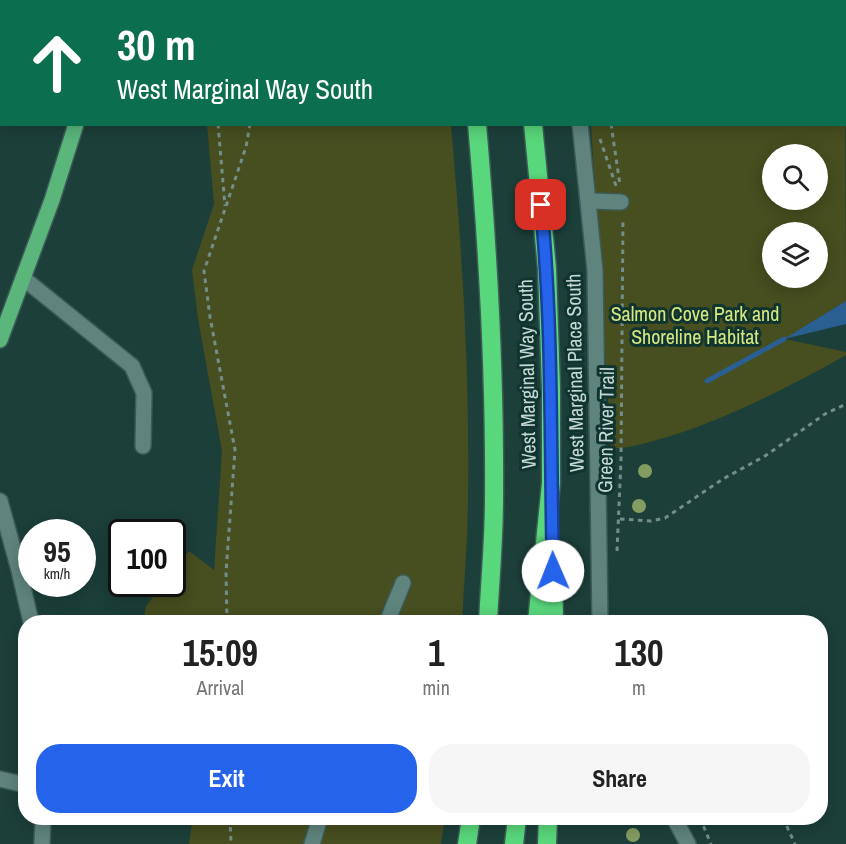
<!DOCTYPE html>
<html lang="en">
<head>
<meta charset="utf-8">
<style>
	body { margin:0; font-family:"Archivo Narrow",sans-serif; background:#f6f6f6; color:#222; height:100vh; display:flex; flex-direction:column; font-size:22px; white-space:nowrap }
	* { box-sizing:border-box; margin:0 }
	p { font-size:20px; color:#767676 }
	.icon { flex:none; width:33px; height:33px; fill:none; stroke:currentColor; stroke-width:2; stroke-linecap:round; stroke-linejoin:round }
	.map { position:relative; flex:1; overflow:hidden }
	.panel { position:absolute; left:18px; top:615px; width:810px; height:210px; display:flex; flex-direction:column; background:#fff; border-radius:24px; box-shadow:0 3px 15px #0003 }
	.panel>* { flex:none }
	.top-card { position:absolute; left:0px; top:0px; width:846px; height:126px; box-shadow:0 3px 15px #0003; background:#0b6e4f; color:#fff; overflow:hidden }
	.fabs { position:absolute; left:762px; top:144px; display:grid; gap:12px }
	.fabs a { display:grid; place-items:center; width:66px; height:66px; border-radius:50%; background:#fff; box-shadow:0 3px 15px #0003; font-size:30px }
	.speed { position:absolute; left:18px; top:519px; display:flex; gap:12px; font-size:30px; font-weight:700; text-align:center }
	.speed>* { display:grid; place-content:center; width:78px; height:78px; border-radius:50%; background:#fff; box-shadow:0 3px 15px #0003; line-height:1 }
	.speed small { font-size:15px; font-weight:400 }
	.speed .limit { border:3px solid #111; border-radius:9px; background:#fff; color:#111 }
	.pin { position:absolute; display:grid; place-items:center; width:51px; height:51px; color:#fff; margin:-26px; border-radius:12px; box-shadow:0 3px 9px #0006 }
	.me { position:absolute; width:66px; margin:-33px; rotate:359deg; stroke-linejoin:round; filter:drop-shadow(0 0 4px #0008) }
	.turn { display:flex; align-items:center; gap:21px; height:126px; padding:0 18px; font-size:27px }
	.turn .icon { width:78px; height:78px; stroke-width:2.5 }
	.turn b { display:block; font-size:42px; line-height:51px }
	.eta { display:flex; justify-content:space-evenly; align-items:center; height:102px; text-align:center }
	.eta b { font-size:36px; font-weight:700; line-height:42px }
	.primary-button { display:flex; gap:12px; margin-top:auto; padding:12px 18px }
	.primary-button a { flex:1; height:69px; border-radius:24px; background:#2563eb; color:#fff; font-size:24px; font-weight:700; line-height:69px; text-align:center }
	.primary-button a+a { background:#f6f6f6; color:#222 }
	.map>svg:first-child { display:block }
	.green { fill:#474e1f; fill-rule:evenodd }
	.water { fill:#2a5f92 }
	.lines { fill:none; stroke-linecap:round; stroke-linejoin:round }
	.stream { stroke:#2a5f92; stroke-width:5 }
	.minor-casing { stroke:#3c5b57; stroke-width:18 }
	.major-casing { stroke:#3c5b57; stroke-width:18 }
	.highway-casing { stroke:#3c5b57; stroke-width:21 }
	.path { stroke:#748e8a; stroke-width:3; stroke-dasharray:4.5 4.5; stroke-linecap:butt }
	.minor { stroke:#5f847d; stroke-width:15 }
	.major { stroke:#5bb67c; stroke-width:15 }
	.highway { stroke:#59d77c; stroke-width:18 }
	.tree { fill:#839c61 }
	.route-casing { stroke:#184099; stroke-width:15 }
	.route { stroke:#2563eb; stroke-width:10 }
	.labels { text-anchor:middle; stroke-width:6; stroke-linejoin:round; paint-order:stroke }
	.park-label { font-size:20px; fill:#d8e881; stroke:#10342f }
	.street-label { font-size:20px; fill:#c5d8d4; stroke:#10342f }
</style>
</head>
<body>
<div class="map">
<svg width="846" height="844" viewBox="0 0 846 844">
	<rect width="100%" height="100%" fill="#1c3f3a"/>
	<g class="green">
		<polygon points="208,0 440,0 440,1 207,1"/>
		<path d="M845 79 846 301 785 339 846 352V355C793 385 740 412 683 432 657 440 638 447 611 449L591 125 844 124ZM772 154H818V200H772ZM772 232H818V278H772Z"/>
		<path d="M207 125H451C462 249 470 374 468 499 468 540 464 581 462 622H143L146 606 163 584H172L173 572 189 551 214 570 222 451 198 319 192 270 214 204Z"/>
		<polygon points="193,818 445,818 441,844 189,844"/>
	</g>
	<g class="water">
		<polygon points="685,0 846,0 846,79 844,2"/>
		<polygon points="846,301 846,324 784,339"/>
	</g>
	<g class="lines">
		<polyline class="stream" points="707,381 784,339"/>
		<defs>
			<g id="minor">
				<polyline points="566,0 566,2"/>
				<polyline points="580,124 595,270 600,622"/>
				<polyline points="589,201 621,202"/>
				<polyline points="23,278 132,366 144,393 143,446"/>
				<polyline points="0,501 19,570 31,622"/>
				<polyline points="387,622 403,583"/>
				<polyline points="0,779 26,785"/>
				<polyline points="674,818 688,844"/>
				<polyline points="42,844 43,818"/>
				<polyline points="312,844 320,818"/>
			</g>
			<g id="major">
				<polyline points="98,2 98,0"/>
				<polyline points="0,340 52,200 76,124"/>
			</g>
			<g id="highway">
				<polyline points="466,0 467,2"/>
				<polyline points="522,0 522,2"/>
				<path d="M477 124C488 249 495 374 494 499 494 540 490 582 488 622"/>
				<polyline points="533,124 547,268 551,388 551,483 537,622"/>
				<polyline points="553,564 554,622"/>
				<polyline points="467,844 471,818"/>
				<polyline points="514,844 517,818"/>
				<polyline points="547,844 548,818"/>
			</g>
		</defs>
		<use href="#minor" class="minor-casing"/>
		<use href="#major" class="major-casing"/>
		<use href="#highway" class="highway-casing"/>
		<g class="path">
			<polyline points="334,0 334,2"/>
			<polyline points="619,0 619,2"/>
			<polyline points="219,2 219,0"/>
			<polyline points="258,2 258,0"/>
			<polyline points="218,124 225,206"/>
			<polyline points="611,124 620,185"/>
			<polyline points="600,139 616,186"/>
			<polyline points="620,519 651,521 665,518 723,479 765,456 825,414 846,404"/>
			<polyline points="617,551 621,460 623,218"/>
			<polyline points="227,622 226,572 235,450 210,317 204,271 246,147 250,124"/>
			<polyline points="230,818 231,844"/>
			<polyline points="700,818 711,844"/>
			<polyline points="783,818 795,844"/>
		</g>
		<use href="#minor" class="minor"/>
		<use href="#major" class="major"/>
		<use href="#highway" class="highway"/>
	</g>
	<g class="tree">
		<circle cx="645" cy="471" r="7"/>
		<circle cx="639" cy="506" r="7"/>
		<circle cx="633" cy="835" r="7"/>
	</g>
	<g class="lines">
		<defs>
			<path id="route" d="M541 205C553 327 550 449 553 571"/>
		</defs>
		<use href="#route" class="route-casing"/>
		<use href="#route" class="route"/>
	</g>
	<g class="labels">
		<g class="park-label">
			<text x="695" y="321">Salmon Cove Park and<tspan x="695" dy="23">Shoreline Habitat</tspan></text>
		</g>
		<g class="street-label">
			<text transform="translate(575 373) rotate(-91)" y="7">West Marginal Place South</text>
			<text transform="translate(527 374) rotate(-91)" y="7">West Marginal Way South</text>
			<text transform="translate(606 430) rotate(-89)" y="7">Green River Trail</text>
		</g>
	</g>
</svg>
<div class="fabs">
<a><svg class="icon" aria-label="search" viewBox="0 0 24 24"><circle cx="10" cy="10" r="6"/><path d="M15 15l6 6"/></svg></a>
<a><svg class="icon" aria-label="layers" viewBox="0 0 24 24"><path d="M12 4l9 5-9 5-9-5zM3 14l9 5 9-5"/></svg></a>
</div>
<div class="speed"><div>95<small>km/h</small></div><div class="limit">100</div></div>
<div class="pin" style="left:541px;top:205px;background:#d93025"><svg class="icon" aria-label="arrive" viewBox="0 0 24 24"><path d="M6 21V4h12l-3 4 3 4H6"/></svg></div>
<svg class="me" style="left:553px;top:571px" viewBox="-20 -20 40 40"><circle r="19" fill="#fff"/><path d="M0-13L10 11 0 6-10 11z" fill="#2563eb"/></svg>
<div class="top-card">
<div class="turn"><svg class="icon" aria-label="ahead" viewBox="0 0 24 24"><path d="M12 20V5M6 11l6-6 6 6"/></svg><div><b>30 m</b>West Marginal Way South</div></div>
</div>
<section class="panel">
<div class="eta">
<div><b>15:09</b><p>Arrival</p></div>
<div><b>1</b><p>min</p></div>
<div><b>130</b><p>m</p></div>
</div>
<div class="primary-button"><a>Exit</a><a>Share</a></div>
</section>
</div>
</body>
</html>
